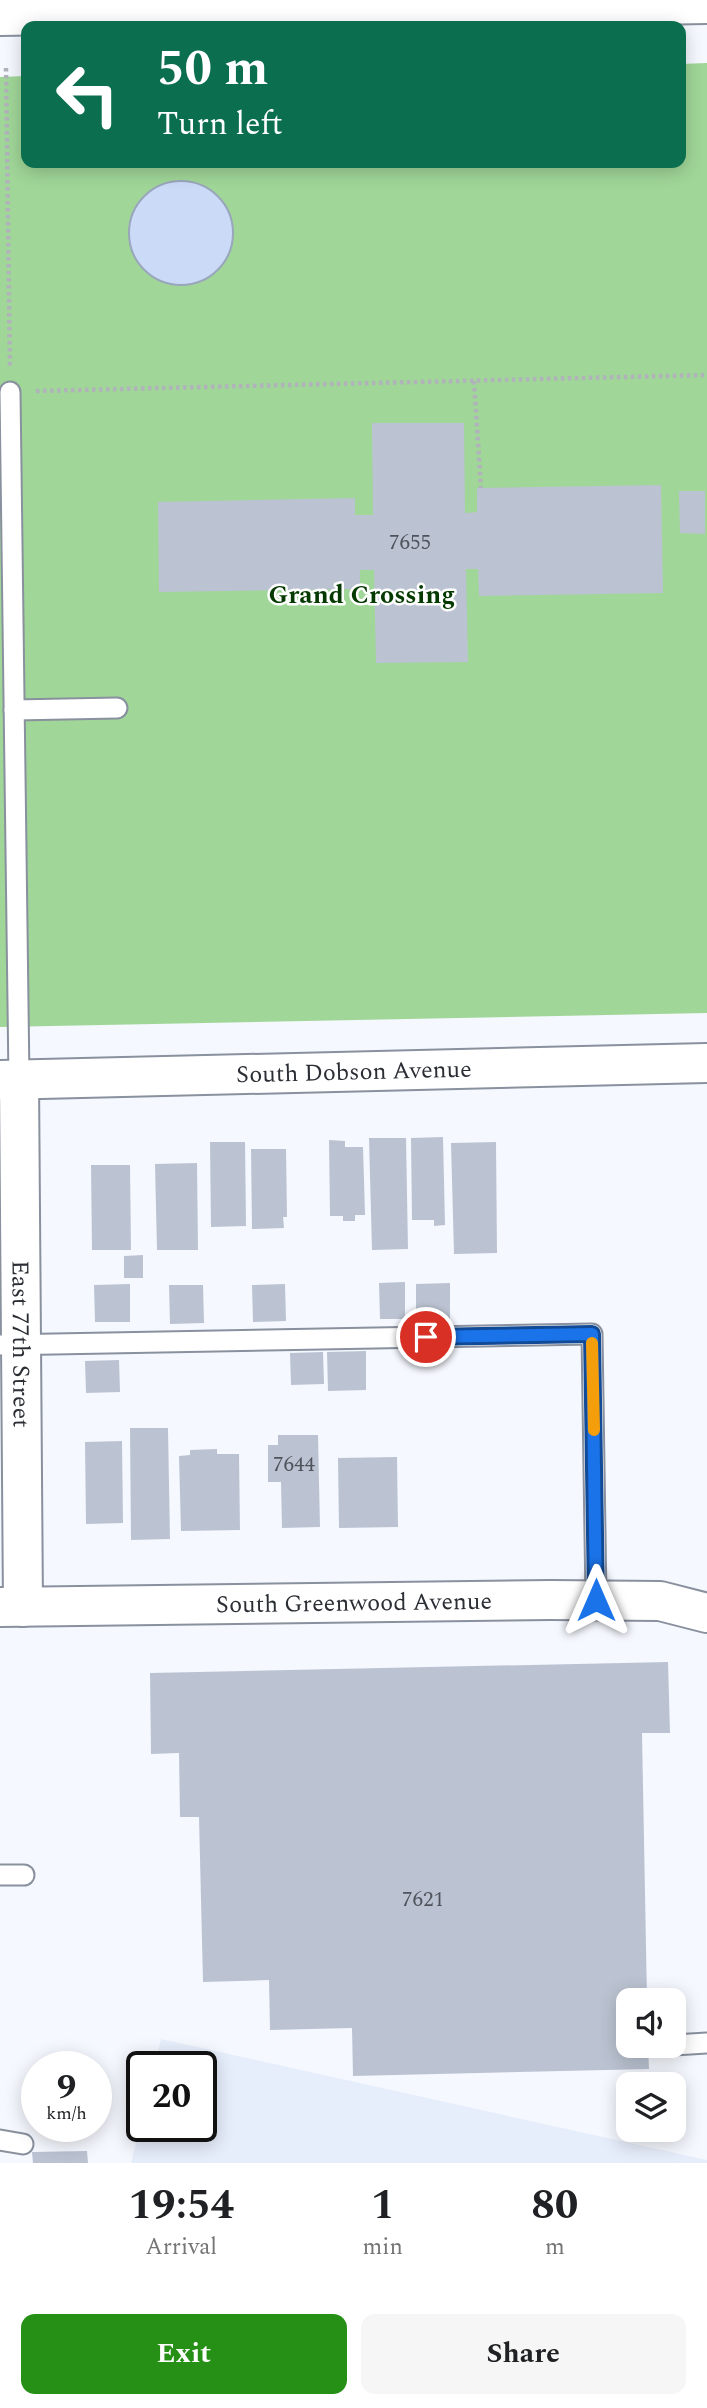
<!DOCTYPE html>
<html lang="en">
<head>
<meta charset="utf-8">
<style>
	body { margin:0; font-family:Spectral,serif; background:#f6f6f6; color:#202124; height:100vh; display:flex; flex-direction:column; font-size:26px; white-space:nowrap }
	* { box-sizing:border-box; margin:0 }
	p { font-size:23px; color:#757577 }
	.icon { flex:none; width:38px; height:38px; fill:none; stroke:currentColor; stroke-width:2; stroke-linecap:round; stroke-linejoin:round }
	.map { position:relative; height:2163px; overflow:hidden }
	.side { display:flex; flex-direction:column; background:#fff; flex:1 }
	.side>* { flex:none }
	.hud { position:absolute; left:21px; top:21px; width:665px; height:147px; border-radius:14px; box-shadow:0 4px 18px #0003; background:#0b6e4f; color:#fff; overflow:hidden }
	.controls { position:absolute; left:616px; top:1988px; display:grid; gap:14px }
	.controls a { display:grid; place-items:center; width:70px; height:70px; border-radius:14px; background:#fff; box-shadow:0 4px 18px #0003; font-size:35px }
	.speed { position:absolute; left:21px; top:2051px; display:flex; gap:14px; font-size:35px; font-weight:700; text-align:center }
	.speed>* { display:grid; place-content:center; width:91px; height:91px; border-radius:50%; background:#fff; box-shadow:0 4px 18px #0003; line-height:1 }
	.speed small { font-size:18px; font-weight:400 }
	.speed .limit { border:4px solid #111; border-radius:10px; background:#fff; color:#111 }
	.pin { position:absolute; display:grid; place-items:center; width:60px; height:60px; color:#fff; margin:-30px; border:4px solid #fff; border-radius:50%; box-shadow:0 2px 7px #0007 }
	.me { position:absolute; width:77px; margin:-38px; rotate:0deg; stroke-linejoin:round; filter:drop-shadow(0 0 5px #0008) }
	.turn { display:flex; align-items:center; gap:24px; height:147px; padding:0 21px; font-size:32px }
	.turn .icon { width:91px; height:91px; stroke-width:2.5 }
	.turn b { display:block; font-size:49px; line-height:60px }
	.eta { display:flex; justify-content:space-evenly; align-items:center; height:119px; text-align:center }
	.eta b { font-size:42px; font-weight:700; line-height:49px }
	.primary-button { display:flex; gap:14px; margin-top:auto; padding:14px 21px }
	.primary-button a { flex:1; height:80px; border-radius:14px; background:#269016; color:#fff; font-size:28px; font-weight:700; line-height:80px; text-align:center }
	.primary-button a+a { background:#f6f6f6; color:#202124 }
	.map>svg:first-child { display:block }
	.built { fill:#e7eefb }
	.green { fill:#a0d698 }
	.water { fill:#cadaf7; stroke:#9aa6bc; stroke-width:2 }
	.building { fill:#bbc3d2 }
	.lines { fill:none; stroke-linecap:round; stroke-linejoin:round }
	.service-casing { stroke:#89909e; stroke-width:23 }
	.minor-casing { stroke:#89909e; stroke-width:42 }
	.tertiary-casing { stroke:#89909e; stroke-width:42 }
	.path { stroke:#b0b3b9; stroke-width:4.5; stroke-dasharray:3.5 3.5; stroke-linecap:butt }
	.service { stroke:#fff; stroke-width:19 }
	.minor { stroke:#fff; stroke-width:38 }
	.tertiary { stroke:#fff; stroke-width:38 }
	.route-casing { stroke:#114b97; stroke-width:18 }
	.route { stroke:#1a73e8; stroke-width:12 }
	.slow { stroke:#f59e0b; stroke-width:12 }
	.labels { text-anchor:middle; stroke-width:5; stroke-linejoin:round; paint-order:stroke }
	.number-label { font-size:21px; fill:#4f535c }
	.street-label { font-size:24px; fill:#2b2e34; stroke:#fff }
	.neighbourhood-label { font-size:26px; font-weight:bold; fill:#043900; stroke:#fff }
</style>
</head>
<body>
<div class="map">
<svg width="707" height="2163" viewBox="0 0 707 2163">
	<rect width="100%" height="100%" fill="#f5f8fe"/>
	<polygon class="built" points="161,2039 707,2160 707,2163 131,2163 142,2119 142,2126 201,2126 201,2067 154,2067"/>
	<polygon class="green" points="707,63 707,1013 0,1027 0,77 26,76 26,163 681,163 681,64"/>
	<circle class="water" cx="181" cy="233" r="52"/>
	<g class="building">
		<polygon points="372,423 464,423 465,513 477,512 477,488 661,485 663,593 479,596 478,569 466,569 468,662 376,663 374,570 360,570 360,589 159,592 158,502 355,498 355,515 373,515"/>
		<polygon points="679,491 705,491 705,534 680,533"/>
		<polygon points="443,1137 445,1225 434,1226 434,1220 412,1220 411,1138"/>
		<polygon points="369,1138 406,1138 408,1249 372,1250"/>
		<polygon points="329,1140 345,1141 345,1147 363,1147 365,1215 355,1215 355,1221 343,1221 343,1216 330,1216"/>
		<polygon points="210,1142 245,1142 246,1226 211,1227"/>
		<polygon points="496,1142 497,1253 454,1254 451,1143"/>
		<polygon points="251,1149 286,1149 287,1217 283,1217 284,1228 252,1229"/>
		<polygon points="197,1163 198,1250 157,1250 155,1164"/>
		<polygon points="91,1165 130,1165 131,1250 92,1250"/>
		<polygon points="143,1255 143,1278 124,1278 124,1256"/>
		<polygon points="405,1282 405,1319 380,1319 379,1283"/>
		<polygon points="450,1283 450,1319 416,1320 416,1284"/>
		<polygon points="130,1284 130,1322 95,1322 94,1285"/>
		<polygon points="285,1284 286,1321 253,1322 252,1285"/>
		<polygon points="169,1285 203,1285 204,1323 170,1324"/>
		<polygon points="366,1351 366,1390 328,1391 327,1352"/>
		<polygon points="323,1352 324,1384 291,1385 290,1353"/>
		<polygon points="119,1360 120,1392 86,1393 85,1361"/>
		<polygon points="130,1428 168,1428 170,1539 131,1540"/>
		<polygon points="278,1435 318,1435 320,1527 282,1528 281,1482 268,1482 268,1445 278,1445"/>
		<polygon points="122,1441 123,1523 86,1524 85,1442"/>
		<polygon points="217,1449 217,1454 239,1454 240,1530 181,1531 179,1456 190,1455 190,1450"/>
		<polygon points="397,1457 398,1527 339,1528 338,1458"/>
		<polygon points="668,1662 670,1733 642,1733 647,2000 628,2000 628,2046 648,2046 649,2069 353,2076 352,2028 270,2030 269,1980 203,1982 199,1817 180,1817 179,1753 151,1754 150,1673"/>
		<polygon points="87,2151 88,2163 33,2163 32,2152"/>
	</g>
	<g class="lines">
		<defs>
			<g id="service">
				<polyline points="10,392 19,1080"/>
				<polyline points="14,710 117,708"/>
				<polyline points="0,1345 592,1334 596,1600"/>
				<polyline points="0,1875 24,1875"/>
				<polyline points="674,2045 707,2043"/>
				<polyline points="648,2046 651,2046"/>
				<polyline points="0,2140 23,2144"/>
			</g>
			<g id="minor">
				<polyline points="0,16 707,4"/>
				<path id="s1" d="M0 1080 707 1063"/>
				<path id="s2" d="M19 1080 23 1607"/>
			</g>
			<g id="tertiary">
				<path id="s3" d="M0 1607 550 1600 660 1601 707 1613"/>
			</g>
		</defs>
		<use href="#service" class="service-casing"/>
		<use href="#minor" class="minor-casing"/>
		<use href="#tertiary" class="tertiary-casing"/>
		<g class="path">
			<polyline points="6,68 10,367"/>
			<polyline points="474,381 481,488"/>
			<polyline points="36,391 707,375"/>
		</g>
		<use href="#service" class="service"/>
		<use href="#minor" class="minor"/>
		<use href="#tertiary" class="tertiary"/>
	</g>
	<g class="lines">
		<defs>
			<polyline id="route" points="426,1337 592,1334 596,1600"/>
		</defs>
		<use href="#route" class="route-casing"/>
		<use href="#route" class="route"/>
		<polyline class="slow" points="592,1343 594,1430"/>
	</g>
	<g class="labels">
		<g class="number-label">
			<text x="410" y="549">7655</text>
			<text x="294" y="1471">7644</text>
			<text x="423" y="1906">7621</text>
		</g>
		<g class="street-label">
			<text dy="8" stroke="none"><textPath href="#s1" startOffset="354">South Dobson Avenue</textPath></text>
			<text dy="8" stroke="none"><textPath href="#s2" startOffset="264">East 77th Street</textPath></text>
			<text dy="8" stroke="none"><textPath href="#s3" startOffset="354">South Greenwood Avenue</textPath></text>
		</g>
		<g class="neighbourhood-label">
			<text x="362" y="603">Grand Crossing</text>
		</g>
	</g>
</svg>
<div class="controls">
<a><svg class="icon" aria-label="sound" viewBox="0 0 24 24"><path d="M4 9h4l5-4v14l-5-4H4zM17 9q2 3 0 6"/></svg></a>
<a><svg class="icon" aria-label="layers" viewBox="0 0 24 24"><path d="M12 4l9 5-9 5-9-5zM3 14l9 5 9-5"/></svg></a>
</div>
<div class="speed"><div>9<small>km/h</small></div><div class="limit">20</div></div>
<div class="pin" style="left:426px;top:1337px;background:#d93025"><svg class="icon" aria-label="arrive" viewBox="0 0 24 24"><path d="M6 21V4h12l-3 4 3 4H6"/></svg></div>
<svg class="me" style="left:596px;top:1600px" viewBox="-20 -20 40 40"><path d="M0-17L14 15 0 8-14 15z" fill="#1a73e8" stroke="#fff" stroke-width="4"/></svg>
<div class="hud">
<div class="turn"><svg class="icon" aria-label="left" viewBox="0 0 24 24"><path d="M17 20v-9H6M10 6l-5 5 5 5"/></svg><div><b>50 m</b>Turn left</div></div>
</div>
</div>
<section class="side">
<div class="eta">
<div><b>19:54</b><p>Arrival</p></div>
<div><b>1</b><p>min</p></div>
<div><b>80</b><p>m</p></div>
</div>
<div class="primary-button"><a>Exit</a><a>Share</a></div>
</section>
</body>
</html>
